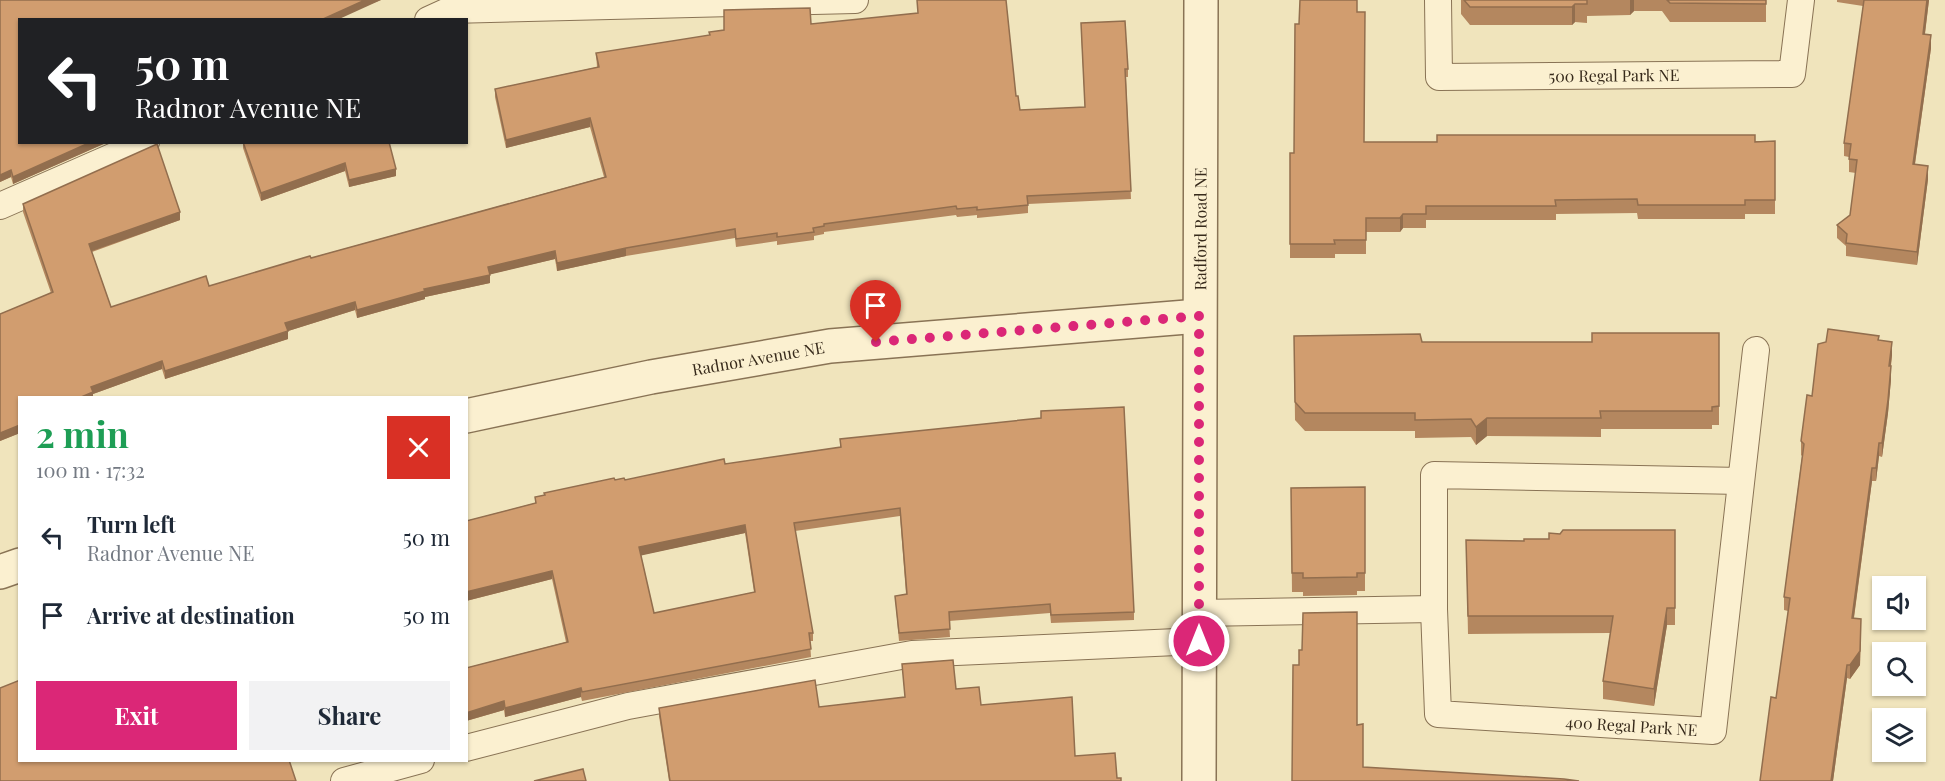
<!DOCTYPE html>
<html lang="en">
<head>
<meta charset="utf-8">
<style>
	body { margin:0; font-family:"Playfair Display",serif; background:#f2f2f3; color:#1f2937; height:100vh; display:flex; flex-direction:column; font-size:22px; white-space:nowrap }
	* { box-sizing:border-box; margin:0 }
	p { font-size:20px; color:#747a83 }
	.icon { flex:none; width:33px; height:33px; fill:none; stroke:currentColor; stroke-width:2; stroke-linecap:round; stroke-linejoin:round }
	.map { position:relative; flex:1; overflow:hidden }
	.panel { position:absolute; left:18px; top:396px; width:450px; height:366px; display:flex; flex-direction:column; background:#fff; border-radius:0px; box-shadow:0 2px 4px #0004 }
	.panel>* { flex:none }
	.guide { position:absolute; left:18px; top:18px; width:450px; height:126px; border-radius:0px; box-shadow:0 2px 4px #0004; background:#202124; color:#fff; overflow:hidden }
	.tools { position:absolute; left:1872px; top:576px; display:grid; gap:12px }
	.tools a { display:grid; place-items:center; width:54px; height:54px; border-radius:0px; background:#fff; box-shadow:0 2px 4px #0004; font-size:30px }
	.pin { position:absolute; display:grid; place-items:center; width:51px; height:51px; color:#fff; margin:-62px -26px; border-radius:50% 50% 50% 0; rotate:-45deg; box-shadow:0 0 6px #0007 }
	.pin .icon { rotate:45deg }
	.me { position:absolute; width:66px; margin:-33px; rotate:0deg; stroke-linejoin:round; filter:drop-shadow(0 0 4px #0008) }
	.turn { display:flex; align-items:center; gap:21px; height:126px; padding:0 18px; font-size:27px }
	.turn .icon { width:78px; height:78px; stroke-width:2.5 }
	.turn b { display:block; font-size:42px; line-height:51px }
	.round { display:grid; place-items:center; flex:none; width:63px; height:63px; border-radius:0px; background:#f2f2f3 }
	.head { display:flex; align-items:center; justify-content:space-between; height:102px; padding:0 18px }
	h1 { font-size:36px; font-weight:700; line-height:45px; color:#1e9e55 }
	.button { display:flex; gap:12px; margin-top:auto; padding:12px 18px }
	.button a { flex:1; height:69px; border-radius:0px; background:#db2777; color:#fff; font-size:24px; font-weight:700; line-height:69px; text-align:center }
	.button a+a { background:#f2f2f3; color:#1f2937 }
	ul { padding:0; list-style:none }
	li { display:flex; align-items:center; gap:18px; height:78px; padding:0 18px }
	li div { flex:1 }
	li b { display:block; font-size:22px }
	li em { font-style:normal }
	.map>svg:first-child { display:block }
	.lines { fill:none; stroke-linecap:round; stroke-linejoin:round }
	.lane-casing { stroke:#897355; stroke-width:28 }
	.street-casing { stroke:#897355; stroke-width:36 }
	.lane { stroke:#fbf0d0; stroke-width:26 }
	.street { stroke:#fbf0d0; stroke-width:33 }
	.wall { fill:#b4875f; fill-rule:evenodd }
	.shaded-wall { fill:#926e4e }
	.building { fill:#d19d6f; stroke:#926e4e; stroke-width:1.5; fill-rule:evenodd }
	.route { stroke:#db2777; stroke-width:10; stroke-dasharray:0 18 }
	.labels { text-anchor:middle; stroke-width:5; stroke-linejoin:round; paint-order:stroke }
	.street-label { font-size:16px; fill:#372a1b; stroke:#f7edcc }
</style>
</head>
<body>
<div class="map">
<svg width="1945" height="781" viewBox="0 0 1945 781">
	<rect width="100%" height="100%" fill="#f0e4bc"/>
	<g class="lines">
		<defs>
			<g id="lane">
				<path id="s1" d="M1438 0 1439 77 1792 74 1801 0"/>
				<polyline points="428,20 450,10 855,0"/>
				<polyline points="0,206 146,142"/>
				<path id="s2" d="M1741 481 1434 475V609L1438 714 1713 731 1756 350"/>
				<polyline points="1199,613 1434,609"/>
				<polyline points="466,748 628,706 912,654 1199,641"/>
				<polyline points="344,781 421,760"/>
			</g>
			<g id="street">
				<path id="s3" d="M466 416 651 377 830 346 1199 316"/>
				<polyline points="0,572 20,565"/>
				<path id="s4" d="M1199 781 1201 0"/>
			</g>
		</defs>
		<use href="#lane" class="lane-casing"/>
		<use href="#street" class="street-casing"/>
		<use href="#lane" class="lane"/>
		<use href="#street" class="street"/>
	</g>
	<g class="wall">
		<polygon points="0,0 383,0 381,0 20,142 108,142 13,184 11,177 0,182"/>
		<polygon points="1461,0 1766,0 1766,22 1670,22 1662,11 1634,11 1630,15 1587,16 1587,23 1575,22 1572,25 1470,25 1461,14"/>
		<polygon points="1837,0 1929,0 1925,34 1931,48 1915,164 1928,179 1917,265 1846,256 1846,246 1837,238 1837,225 1850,215 1856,173 1849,172 1849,157 1844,156 1844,143 1863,6 1837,2"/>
		<polygon points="1357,12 1364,142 1775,141 1775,214 1745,214 1745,219 1638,219 1637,213 1556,214 1556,220 1426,220 1426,228 1403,228 1400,232 1366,232 1366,254 1335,254 1335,258 1290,258 1290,153 1294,153 1299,24"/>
		<polygon points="811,24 1016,96 1020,110 1085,107 1081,31 1128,69 1128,77 1126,77 1131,199 1028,204 1028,213 977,218 977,215 957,217 956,215 824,232 824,234 814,236 814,240 777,245 777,241 736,247 735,238 626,256 557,271 555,259 490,274 490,283 425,297 425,299 357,318 355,310 288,331 288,339 165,379 162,369 93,394 93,398 20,398 20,433 0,441 0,314 51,293 23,212 23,204 180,220 92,252 111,307 209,286 604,177 590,127 506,148 495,97 495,89 597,67 596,53"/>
		<polygon points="243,142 389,142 396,176 349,187 345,171 261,201 243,148"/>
		<polygon points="1719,333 1719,425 1712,425 1712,429 1601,429 1601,437 1487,436 1476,445 1471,437 1415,438 1415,431 1305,431 1295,420 1294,336 1422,342 1592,342"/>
		<polygon points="1879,340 1892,355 1891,366 1891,379 1888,413 1882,457 1879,456 1876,481 1872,481 1854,618 1861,633 1860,665 1850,679 1847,678 1833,781 1760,781 1776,698 1788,611 1784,610 1784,597 1802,456 1801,455 1801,441 1812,396"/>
		<path d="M840 439 1134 612V620L1051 623 1050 613 949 621 950 637 899 641 895 596 906 594 900 516 795 531 813 633V641H810L811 657 582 701 581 697 505 717 504 710 466 721V668L566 642 552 579 466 601V521L535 503V497L544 495V493L615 480H625L840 447ZM745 533 754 592 654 613 641 555Z"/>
		<polygon points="1365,487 1365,591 1357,591 1357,595 1303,596 1303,592 1292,592 1291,488"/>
		<polygon points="1675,530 1675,625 1667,625 1654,706 1603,699 1603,681 1610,633 1468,634 1466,540 1524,541 1549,539 1549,533 1560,534"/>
		<polygon points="902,664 956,689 981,705 1121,781 669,781 659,716 659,708 819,707 905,697"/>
	</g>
	<g class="shaded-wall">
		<polygon points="365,0 381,0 337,20 321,20"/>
		<polygon points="1630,0 1634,0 1634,11 1630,15"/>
		<polygon points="1927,0 1929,0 1923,48 1923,34"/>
		<polygon points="1575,4 1575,22 1572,25 1572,7"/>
		<polygon points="1931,35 1931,48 1913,177 1913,164"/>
		<polygon points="590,118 590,127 506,148 506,140"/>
		<polygon points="91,142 108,142 13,184 13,177"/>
		<polygon points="345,163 345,171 261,201 261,193"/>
		<polygon points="1928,166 1928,179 1917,265 1917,252"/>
		<polygon points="396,169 396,176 349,187 349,180"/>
		<polygon points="11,170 11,177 0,182 0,175"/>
		<polygon points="180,212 180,220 89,252 89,244"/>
		<polygon points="1403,214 1403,228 1400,232 1400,218"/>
		<polygon points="626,248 626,256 557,271 557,263"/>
		<polygon points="555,251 555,259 488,275 488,267"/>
		<polygon points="490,275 490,283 425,297 425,299 357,318 357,310 424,289"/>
		<polygon points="355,302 355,310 285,332 285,323"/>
		<polygon points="288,331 288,339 165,379 165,371"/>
		<polygon points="1892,342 1892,355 1889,379 1889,366"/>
		<polygon points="162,361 162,369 93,394 93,398 79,398 91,387"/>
		<polygon points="1891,366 1891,379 1888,413 1882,457 1882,443"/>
		<polygon points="1487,418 1487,436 1476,445 1476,427"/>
		<polygon points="20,425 20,433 0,441 0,433"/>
		<polygon points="1879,443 1879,456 1876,481 1876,468"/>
		<polygon points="1872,468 1872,481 1852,631 1852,618"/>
		<polygon points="745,525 745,533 639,556 639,547"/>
		<polygon points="552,571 552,579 466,601 466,592"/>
		<polygon points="1667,608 1667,625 1654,706 1654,689"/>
		<polygon points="1861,619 1860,665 1850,679 1850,665"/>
		<polygon points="1847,665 1847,678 1833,781 1831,781"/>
		<polygon points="581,688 581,697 505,717 505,708"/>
		<polygon points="504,701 504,710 466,721 466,713"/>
	</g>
	<g class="building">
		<polygon points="0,0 365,0 321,20 20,20 20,142 91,142 13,177 11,170 0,175"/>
		<polygon points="917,0 1006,0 1016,96 1018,96 1020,110 1085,107 1081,23 1125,21 1128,69 1125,69 1131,191 1027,196 1028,205 977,210 977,207 957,209 956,206 824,224 824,226 813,228 814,232 777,237 777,233 736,239 735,229 626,248 557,263 555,251 488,267 490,275 424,289 425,291 357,310 355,302 285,323 288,331 165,371 162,361 91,387 93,392 79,398 20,398 20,425 0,433 0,314 53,292 23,204 157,144 180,212 89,244 111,307 206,276 209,286 310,256 311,258 606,177 590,118 506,140 495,89 599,67 596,53 710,35 709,32 724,30 724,10 810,8 811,24 918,13"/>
		<polygon points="1300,0 1357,0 1357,12 1365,12 1364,142 1437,142 1437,135 1755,135 1755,142 1775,141 1775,200 1745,200 1745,205 1638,205 1637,199 1555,200 1556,206 1426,206 1426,214 1403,214 1400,218 1366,218 1366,240 1334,240 1335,244 1290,244 1290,153 1294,153 1295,24 1299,24"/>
		<polygon points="1464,0 1587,0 1587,4 1575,4 1572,7 1470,7"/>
		<polygon points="1667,0 1766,0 1766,4 1670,3"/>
		<polygon points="1864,0 1927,0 1923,34 1931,35 1913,164 1928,166 1917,252 1846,243 1847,234 1837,225 1850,215 1857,160 1849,159 1851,144 1844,143"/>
		<polygon points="243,142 389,142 396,169 349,180 345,163 261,193"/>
		<polygon points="1828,329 1879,336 1878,340 1892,342 1889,366 1891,366 1888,400 1882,443 1879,443 1876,468 1872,468 1852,618 1861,619 1860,651 1850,665 1847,665 1831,781 1760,781 1771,697 1776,698 1790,598 1784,597 1804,444 1801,441 1807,395 1812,396 1818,344 1826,342"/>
		<polygon points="1592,333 1719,333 1719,406 1712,407 1712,411 1600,411 1601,418 1487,418 1476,427 1471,419 1415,420 1415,413 1305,413 1295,402 1294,336 1420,334 1422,342 1592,342"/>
		<path d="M1124 407 1134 612 1051 615 1050 604 949 612 950 629 899 633 895 596 907 594 900 508 794 523 813 633H809L811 649 582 692 581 688 505 708 504 701 466 713V668L568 642 552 571 466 592V521L536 503 535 497 545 495 544 493 614 478 615 480 624 478 625 480 724 459 725 464 841 447 840 439 1041 418V411ZM745 525 755 592 654 613 639 547Z"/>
		<polygon points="1365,487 1365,573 1357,573 1357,577 1303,578 1303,573 1292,573 1291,488"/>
		<polygon points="1563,530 1675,530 1675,608 1667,608 1654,689 1603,681 1613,616 1468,616 1466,540 1524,541 1524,539 1549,539 1549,533 1560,534"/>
		<polygon points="1357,612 1357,725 1363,724 1363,767 1564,779 1579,781 1292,781 1293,665 1299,665 1299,650 1302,650 1303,613"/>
		<polygon points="953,660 956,689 979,687 981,705 1072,697 1075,756 1115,753 1117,778 1121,778 1121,781 670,781 659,708 815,680 819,707 905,697 902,664"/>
		<polygon points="20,680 20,760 289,760 296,781 0,781 0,688"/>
		<polygon points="583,769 586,781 534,781"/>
	</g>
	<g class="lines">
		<polyline class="route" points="876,342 1199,316 1199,641"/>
	</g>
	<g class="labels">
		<g class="street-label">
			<text dy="6" stroke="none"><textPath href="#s1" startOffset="252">500 Regal Park NE</textPath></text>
			<text dy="6" stroke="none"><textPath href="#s4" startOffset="552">Radford Road NE</textPath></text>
			<text dy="6" stroke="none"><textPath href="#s3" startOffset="298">Radnor Avenue NE</textPath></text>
			<text dy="6" stroke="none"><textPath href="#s2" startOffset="740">400 Regal Park NE</textPath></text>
		</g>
	</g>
</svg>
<div class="tools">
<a><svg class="icon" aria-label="sound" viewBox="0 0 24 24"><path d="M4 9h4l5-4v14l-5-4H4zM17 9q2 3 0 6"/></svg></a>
<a><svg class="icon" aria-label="search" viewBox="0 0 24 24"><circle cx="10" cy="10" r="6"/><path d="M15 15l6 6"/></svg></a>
<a><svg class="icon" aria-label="layers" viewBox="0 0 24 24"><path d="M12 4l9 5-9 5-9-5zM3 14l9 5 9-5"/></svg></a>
</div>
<div class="pin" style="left:876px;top:342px;background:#d93025"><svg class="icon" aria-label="arrive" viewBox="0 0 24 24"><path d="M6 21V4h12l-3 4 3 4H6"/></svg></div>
<svg class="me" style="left:1199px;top:641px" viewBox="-20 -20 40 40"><circle r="17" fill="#db2777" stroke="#fff" stroke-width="3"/><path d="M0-11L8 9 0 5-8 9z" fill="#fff"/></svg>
<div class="guide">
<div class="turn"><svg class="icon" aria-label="left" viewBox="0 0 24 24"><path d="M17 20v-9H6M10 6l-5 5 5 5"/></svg><div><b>50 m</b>Radnor Avenue NE</div></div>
</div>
<section class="panel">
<div class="head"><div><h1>2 min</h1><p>100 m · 17:32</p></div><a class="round" style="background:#d93025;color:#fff"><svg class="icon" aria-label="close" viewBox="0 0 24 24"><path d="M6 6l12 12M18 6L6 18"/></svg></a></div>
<ul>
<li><svg class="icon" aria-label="left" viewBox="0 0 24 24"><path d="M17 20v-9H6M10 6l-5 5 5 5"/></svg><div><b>Turn left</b><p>Radnor Avenue NE</p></div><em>50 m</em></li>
<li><svg class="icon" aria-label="arrive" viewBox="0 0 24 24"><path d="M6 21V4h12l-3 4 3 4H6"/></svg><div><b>Arrive at destination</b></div><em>50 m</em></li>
</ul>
<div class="button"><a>Exit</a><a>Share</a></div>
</section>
</div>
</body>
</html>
